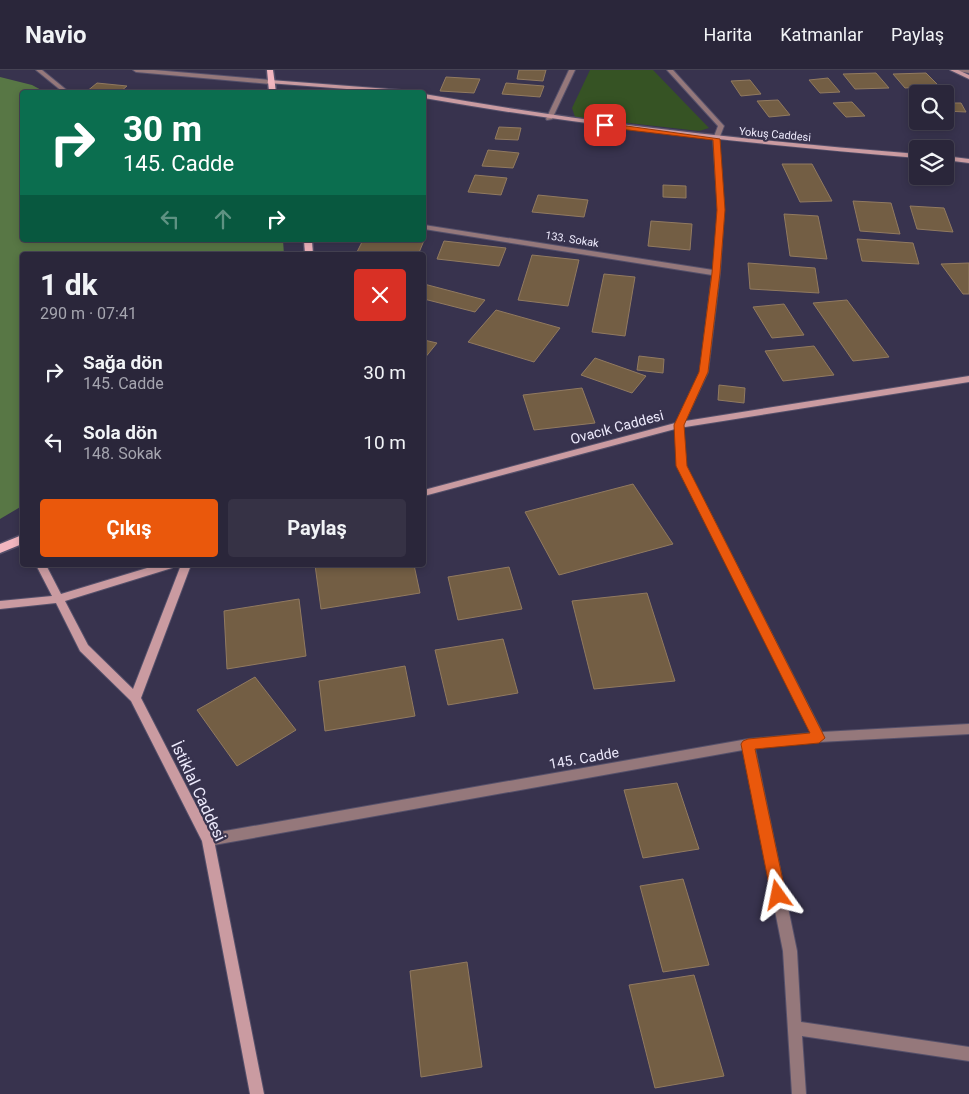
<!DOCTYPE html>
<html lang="tr">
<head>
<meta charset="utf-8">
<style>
	body { margin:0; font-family:Roboto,sans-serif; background:#363245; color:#f1f3f6; height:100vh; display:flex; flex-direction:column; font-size:19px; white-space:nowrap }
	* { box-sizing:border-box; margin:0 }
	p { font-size:16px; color:#a5a5af }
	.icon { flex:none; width:28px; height:28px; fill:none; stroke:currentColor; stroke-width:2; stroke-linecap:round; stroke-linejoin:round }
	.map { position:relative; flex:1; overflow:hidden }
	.panel { position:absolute; left:20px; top:182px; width:406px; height:315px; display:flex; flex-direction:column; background:#2a263a; border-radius:5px; box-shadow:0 2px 8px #0003,0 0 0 1px #464354 }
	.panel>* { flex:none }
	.banner { position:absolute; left:20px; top:20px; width:406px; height:152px; border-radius:5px; box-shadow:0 2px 8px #0003,0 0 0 1px #464354; background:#0b6e4f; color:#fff; overflow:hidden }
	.buttons { position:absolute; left:909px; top:15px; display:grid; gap:10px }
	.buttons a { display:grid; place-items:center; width:45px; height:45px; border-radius:5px; background:#2a263a; box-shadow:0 2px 8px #0003,0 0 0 1px #464354; font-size:25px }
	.pin { position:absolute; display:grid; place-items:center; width:42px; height:42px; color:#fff; margin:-21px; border-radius:10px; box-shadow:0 2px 8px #0006 }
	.me { position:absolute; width:55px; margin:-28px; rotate:348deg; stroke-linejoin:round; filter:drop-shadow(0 0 4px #0008) }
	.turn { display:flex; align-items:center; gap:18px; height:105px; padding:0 20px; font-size:22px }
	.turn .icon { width:65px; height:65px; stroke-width:2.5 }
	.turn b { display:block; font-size:35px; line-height:42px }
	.lanes { display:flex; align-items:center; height:48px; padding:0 20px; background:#0003; justify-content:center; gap:25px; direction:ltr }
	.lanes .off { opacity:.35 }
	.round { display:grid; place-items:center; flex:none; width:52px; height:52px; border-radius:5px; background:#363245 }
	.overview { display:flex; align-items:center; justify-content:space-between; height:85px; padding:0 20px }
	h1 { font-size:30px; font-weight:700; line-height:38px }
	.button { display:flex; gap:10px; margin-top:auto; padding:10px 20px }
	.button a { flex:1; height:58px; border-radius:5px; background:#ea580c; color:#fff; font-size:20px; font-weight:700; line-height:58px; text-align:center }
	.button a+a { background:#363245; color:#f1f3f6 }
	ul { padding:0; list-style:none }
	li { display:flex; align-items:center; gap:15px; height:70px; padding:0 20px }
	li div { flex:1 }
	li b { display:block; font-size:19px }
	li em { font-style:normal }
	header { display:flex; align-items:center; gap:30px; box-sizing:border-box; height:70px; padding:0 25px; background:#2a263a; border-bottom:1px solid #464354 }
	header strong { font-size:24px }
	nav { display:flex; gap:28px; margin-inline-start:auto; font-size:18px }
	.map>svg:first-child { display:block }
	.green { fill:#365324 }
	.forest { fill:#587745 }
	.building { fill:#735e44; stroke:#917a60 }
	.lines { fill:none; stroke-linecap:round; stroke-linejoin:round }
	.street-casing { stroke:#55506a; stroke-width:2 }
	.secondary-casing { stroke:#55506a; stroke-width:2 }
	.primary-casing { stroke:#55506a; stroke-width:3 }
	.street { fill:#95787b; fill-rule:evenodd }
	.secondary { fill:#ca9ba1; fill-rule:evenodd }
	.primary { fill:#f2b6bf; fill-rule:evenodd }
	.route { fill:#ea580c; stroke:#983908 }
	.labels { text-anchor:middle; stroke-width:4.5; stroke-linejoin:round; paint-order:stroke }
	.far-street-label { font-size:11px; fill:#edeafc; stroke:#38334e }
	.street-label { font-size:14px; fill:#edeafc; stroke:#38334e }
	.near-street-label { font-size:16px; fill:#edeafc; stroke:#38334e }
</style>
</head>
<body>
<header>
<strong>Navio</strong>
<nav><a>Harita</a><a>Katmanlar</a><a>Paylaş</a></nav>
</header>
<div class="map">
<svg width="969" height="1024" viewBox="0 0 969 1024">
	<rect width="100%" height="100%" fill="#38334e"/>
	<polygon class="green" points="590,0 653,0 709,58 699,61 575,47 572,38"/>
	<polygon class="forest" points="0,7 32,15 45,22 22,22 22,170 283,170 284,185 22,185 22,436 0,449"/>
	<g class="building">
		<polygon points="519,0 546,0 543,11 517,9"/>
		<polygon points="876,3 889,18 855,19 843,4"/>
		<polygon points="926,3 939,16 905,18 893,4"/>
		<polygon points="446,7 480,9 474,23 440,21"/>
		<polygon points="828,8 840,22 820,23 809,10"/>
		<polygon points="750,10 761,24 741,26 731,11"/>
		<polygon points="97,13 127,16 120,22 86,22"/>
		<polygon points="506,13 544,16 540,27 502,24"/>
		<polygon points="778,30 790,45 769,47 757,31"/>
		<polygon points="852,32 865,46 846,47 833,33"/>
		<polygon points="945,33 961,33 966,42 945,41"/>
		<polygon points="499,57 521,58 518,70 495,69"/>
		<polygon points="488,80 519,83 513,98 482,96"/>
		<polygon points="782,94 812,94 832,131 800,132"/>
		<polygon points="475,105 507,108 501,125 468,122"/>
		<polygon points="663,115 686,116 686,128 663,127"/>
		<polygon points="538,125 588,130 584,147 532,142"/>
		<polygon points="853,131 891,133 900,164 860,161"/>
		<polygon points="910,136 944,138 953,162 917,159"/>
		<polygon points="784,144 818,146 827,189 790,186"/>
		<polygon points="651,151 692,154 690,180 648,176"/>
		<polygon points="424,168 425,168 418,185 357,182 363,170"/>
		<polygon points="857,169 913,173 919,194 862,191"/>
		<polygon points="444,171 506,178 499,196 437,189"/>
		<polygon points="532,185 579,190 568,236 518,230"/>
		<polygon points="748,193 815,198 819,223 750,219"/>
		<polygon points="969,193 969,224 963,224 941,194"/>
		<polygon points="604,204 635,207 625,266 592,262"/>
		<polygon points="424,214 485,230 475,242 424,229"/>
		<polygon points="847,230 889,287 853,291 813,233"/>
		<polygon points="784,234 804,265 772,268 753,237"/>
		<polygon points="496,240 560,258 534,292 468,272"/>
		<polygon points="424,270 437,273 424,289"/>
		<polygon points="814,276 834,305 783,311 765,281"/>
		<polygon points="639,286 664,289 663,303 637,300"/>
		<polygon points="595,288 646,306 632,323 581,305"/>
		<polygon points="719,315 745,318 744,333 718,330"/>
		<polygon points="582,318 595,353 534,360 523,325"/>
		<polygon points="633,414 673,474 559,505 525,442"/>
		<polygon points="315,495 414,495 420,523 321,539"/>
		<polygon points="509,497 522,539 458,550 448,507"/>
		<polygon points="647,523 675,611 594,619 572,531"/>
		<polygon points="299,529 306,586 227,599 224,541"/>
		<polygon points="503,569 518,623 448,635 435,580"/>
		<polygon points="405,596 415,646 325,661 319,611"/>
		<polygon points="255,607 296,660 237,696 197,640"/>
		<polygon points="677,713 699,779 643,788 624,720"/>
		<polygon points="683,809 709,895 663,902 640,816"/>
		<polygon points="467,892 482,997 421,1007 410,901"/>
		<polygon points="694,905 724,1006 655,1018 629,915"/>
	</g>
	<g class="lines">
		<defs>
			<g id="street">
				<polygon points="36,0 42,0 69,22 63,22"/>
				<polygon points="133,0 154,0 270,10 273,12 270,14 136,2"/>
				<polygon points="569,0 575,0 552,49 547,50 546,49"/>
				<polygon points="667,0 673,0 724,56 719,69 724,140 720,203 708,302 683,355 686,396 822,662 969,654 969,664 819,672 755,678 797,881 801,952 969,977 969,991 802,966 806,1024 792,1024 783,881 743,680 208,776 204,774 202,770 204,766 208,764 748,669 811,663 678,396 675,355 700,302 712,205 424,159 424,155 713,200 718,140 713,69 718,56"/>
				<polygon points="951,0 969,0 969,3"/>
			</g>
			<g id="secondary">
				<polygon points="950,0 958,0 969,5 969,9"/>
				<polygon points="270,10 402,20 405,22 386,22 268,13 267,12"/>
				<path d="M424 24C588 53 752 71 918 84V88C752 74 588 57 424 28Z"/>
				<polygon points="945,86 969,89 969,93 945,90"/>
				<polygon points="969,306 969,312 679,358 424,426 424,420 679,352"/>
				<polygon points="36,495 46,495 61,524 157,495 174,495 172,498 65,531 88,575 133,619 181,495 191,495 141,628 214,770 264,1024 250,1024 202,771 131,631 80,581 56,533 0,539 0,531 52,526"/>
			</g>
			<g id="primary">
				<polygon points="267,0 273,0 276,22 269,22"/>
				<polygon points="304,170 312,170 313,185 305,185"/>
				<polygon points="22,465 22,474 0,483 0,474"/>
			</g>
		</defs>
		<use href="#street" class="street-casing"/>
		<use href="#secondary" class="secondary-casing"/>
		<use href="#primary" class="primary-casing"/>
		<use href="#street" class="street"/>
		<use href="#secondary" class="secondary"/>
		<use href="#primary" class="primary"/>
	</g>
	<polygon class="route" points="605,53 720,69 725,140 720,203 708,302 684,355 687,396 825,668 819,673 755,679 786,825 784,830 778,832 773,830 771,825 741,674 743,671 748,669 810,663 676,396 674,355 699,302 712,203 717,140 713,70 603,57"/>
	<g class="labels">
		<g class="far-street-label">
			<text transform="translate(775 64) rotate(5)" y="4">Yokuş Caddesi</text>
			<text transform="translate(572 169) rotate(9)" y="4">133. Sokak</text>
		</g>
		<g class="street-label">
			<text transform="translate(617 357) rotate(-15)" y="5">Ovacık Caddesi</text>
			<text transform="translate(584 688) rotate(-10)" y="5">145. Cadde</text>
		</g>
		<g class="near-street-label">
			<text transform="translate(199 721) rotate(65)" y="6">İstiklal Caddesi</text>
		</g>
	</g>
</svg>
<div class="buttons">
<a><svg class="icon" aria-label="search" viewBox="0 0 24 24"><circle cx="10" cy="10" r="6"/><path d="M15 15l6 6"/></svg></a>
<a><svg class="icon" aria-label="layers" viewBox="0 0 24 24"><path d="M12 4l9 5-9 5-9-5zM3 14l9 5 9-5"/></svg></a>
</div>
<div class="pin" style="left:605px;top:55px;background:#d93025"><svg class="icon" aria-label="arrive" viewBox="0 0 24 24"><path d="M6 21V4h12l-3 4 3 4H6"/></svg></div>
<svg class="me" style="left:778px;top:825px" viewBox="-20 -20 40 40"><path d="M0-17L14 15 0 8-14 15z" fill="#ea580c" stroke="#fff" stroke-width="4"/></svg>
<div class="banner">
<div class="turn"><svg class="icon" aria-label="right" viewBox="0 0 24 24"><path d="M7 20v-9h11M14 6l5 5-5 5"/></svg><div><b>30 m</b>145. Cadde</div></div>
<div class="lanes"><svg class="icon off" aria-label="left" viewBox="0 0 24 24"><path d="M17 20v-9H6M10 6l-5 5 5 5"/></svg><svg class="icon off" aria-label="ahead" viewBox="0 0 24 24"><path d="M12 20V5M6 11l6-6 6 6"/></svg><svg class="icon" aria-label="right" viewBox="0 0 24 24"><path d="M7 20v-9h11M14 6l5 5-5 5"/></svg></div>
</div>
<section class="panel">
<div class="overview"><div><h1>1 dk</h1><p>290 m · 07:41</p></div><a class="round" style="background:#d93025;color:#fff"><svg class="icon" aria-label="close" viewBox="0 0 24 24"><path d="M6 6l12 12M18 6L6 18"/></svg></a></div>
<ul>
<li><svg class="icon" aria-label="right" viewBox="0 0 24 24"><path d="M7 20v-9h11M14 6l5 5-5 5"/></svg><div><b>Sağa dön</b><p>145. Cadde</p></div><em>30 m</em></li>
<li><svg class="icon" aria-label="left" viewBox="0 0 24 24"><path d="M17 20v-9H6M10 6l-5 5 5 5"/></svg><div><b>Sola dön</b><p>148. Sokak</p></div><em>10 m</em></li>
</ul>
<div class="button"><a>Çıkış</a><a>Paylaş</a></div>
</section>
</div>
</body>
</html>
